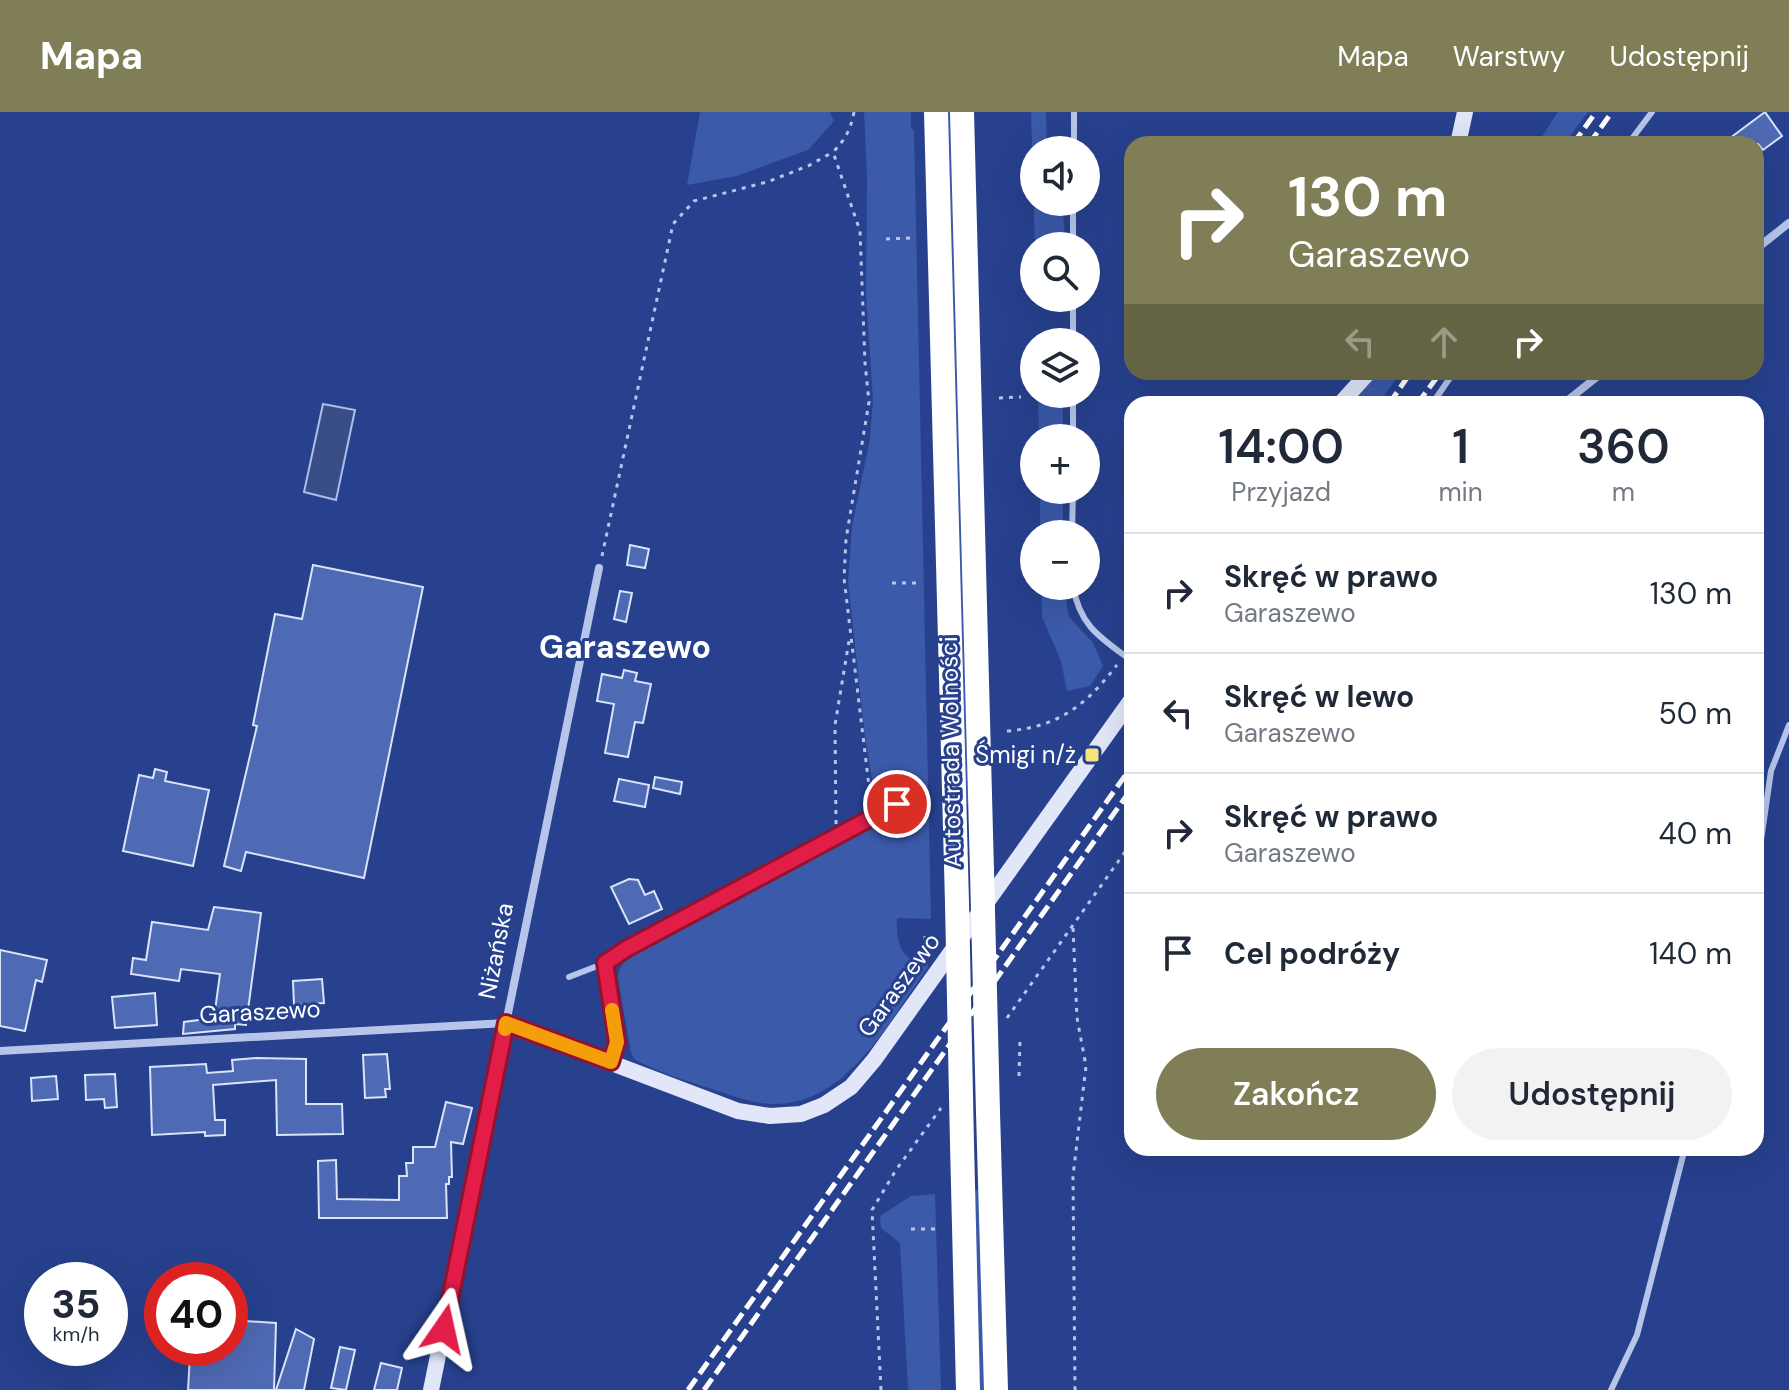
<!DOCTYPE html>
<html lang="pl">
<head>
<meta charset="utf-8">
<style>
	body { margin:0; font-family:"DM Sans",sans-serif; background:#f2f2f3; color:#1f2937; height:100vh; display:flex; flex-direction:column; font-size:30px; white-space:nowrap }
	* { box-sizing:border-box; margin:0 }
	p { font-size:26px; color:#747a83 }
	.icon { flex:none; width:44px; height:44px; fill:none; stroke:currentColor; stroke-width:2; stroke-linecap:round; stroke-linejoin:round }
	.map { position:relative; flex:1; overflow:hidden }
	.panel { position:absolute; left:1124px; top:284px; width:640px; height:760px; display:flex; flex-direction:column; background:#fff; border-radius:24px; box-shadow:0 8px 32px #0002 }
	.panel>* { flex:none }
	.hud { position:absolute; left:1124px; top:24px; width:640px; height:244px; border-radius:24px; box-shadow:0 8px 32px #0002; background:#7f7e56; color:#fff; overflow:hidden }
	.fabs { position:absolute; left:1020px; top:24px; display:grid; gap:16px }
	.fabs a { display:grid; place-items:center; width:80px; height:80px; border-radius:50%; background:#fff; box-shadow:0 8px 32px #0002; font-size:40px }
	.speed { position:absolute; left:24px; top:1150px; display:flex; gap:16px; font-size:40px; font-weight:700; text-align:center }
	.speed>* { display:grid; place-content:center; width:104px; height:104px; border-radius:50%; background:#fff; box-shadow:0 8px 32px #0002; line-height:1 }
	.speed small { font-size:20px; font-weight:400 }
	.speed .limit { border:12px solid #d22; background:#fff; color:#111 }
	.pin { position:absolute; display:grid; place-items:center; width:68px; height:68px; color:#fff; margin:-34px; border:4px solid #fff; border-radius:50%; box-shadow:0 2px 8px #0007 }
	.me { position:absolute; width:88px; margin:-44px; rotate:11deg; stroke-linejoin:round; filter:drop-shadow(0 0 6px #0008) }
	.turn { display:flex; align-items:center; gap:28px; height:168px; padding:0 32px; font-size:36px }
	.turn .icon { width:104px; height:104px; stroke-width:2.5 }
	.turn b { display:block; font-size:56px; line-height:68px }
	.lanes { display:flex; align-items:center; height:76px; padding:0 32px; background:#0003; justify-content:center; gap:40px; direction:ltr }
	.lanes .off { opacity:.35 }
	.eta { display:flex; justify-content:space-evenly; align-items:center; height:136px; text-align:center }
	.eta b { font-size:48px; font-weight:600; line-height:56px }
	.action { display:flex; gap:16px; margin-top:auto; padding:16px 32px }
	.action a { flex:1; height:92px; border-radius:48px; background:#7f7e56; color:#fff; font-size:32px; font-weight:600; line-height:92px; text-align:center }
	.action a+a { background:#f2f2f3; color:#1f2937 }
	ul { padding:0; list-style:none }
	li { display:flex; align-items:center; gap:24px; height:120px; padding:0 32px; border-top:2px solid #e0e1e3 }
	li div { flex:1 }
	li b { display:block; font-size:30px }
	li em { font-style:normal }
	header { display:flex; align-items:center; gap:48px; box-sizing:border-box; height:112px; padding:0 40px; background:#7f7e56; color:#fff }
	header strong { font-size:38px }
	nav { display:flex; gap:44px; margin-inline-start:auto; font-size:28px }
	.map>svg:first-child { display:block }
	.green { fill:#3b5aaa }
	.water { fill:#394d86; stroke:#abbeeb; stroke-width:2 }
	.building { fill:#4f6ab4; stroke:#dbe3f8; stroke-width:2 }
	.lines { fill:none; stroke-linecap:round; stroke-linejoin:round }
	.path { stroke:#b7c5eb; stroke-width:3; stroke-dasharray:4 6; stroke-linecap:butt }
	.lane { stroke:#b7c5eb; stroke-width:6 }
	.street { stroke:#b7c5eb; stroke-width:8 }
	.secondary { stroke:#e1e7f9; stroke-width:16 }
	.highway { stroke:#fff; stroke-width:24 }
	.rail { stroke:#fff; stroke-width:5; stroke-dasharray:14 6; stroke-linecap:butt }
	.highway-bridge { stroke:#fff; stroke-width:24 }
	.route-casing { stroke:#92132f; stroke-width:20 }
	.route { stroke:#e11d48; stroke-width:14 }
	.slow { stroke:#f59e0b; stroke-width:14 }
	.poi-dot { fill:#f4e67c; stroke:#27418e; stroke-width:3 }
	.labels { text-anchor:middle; stroke-width:6; stroke-linejoin:round; paint-order:stroke }
	.street-label { font-size:24px; fill:#fff; stroke:#27418e }
	.poi-label { font-size:24px; fill:#fff; stroke:#27418e; text-anchor:end }
	.district-label { font-size:32px; font-weight:bold; fill:#fff; stroke:#27418e }
</style>
</head>
<body>
<header>
<strong>Mapa</strong>
<nav><a>Mapa</a><a>Warstwy</a><a>Udostępnij</a></nav>
</header>
<div class="map">
<svg width="1789" height="1278" viewBox="0 0 1789 1278">
	<rect width="100%" height="100%" fill="#27418e"/>
	<g class="green">
		<polygon points="700,0 830,0 834,9 808,38 737,64 687,73"/>
		<path d="M864 0H911V15L914 19 931 807 897 806C896 828 900 852 928 850V855C891 907 847 993 774 992 754 992 734 984 715 978 688 969 659 961 634 947L631 941 618 866 619 858 630 840 897 696 895 687 878 696 876 691 865 625 848 469 852 414 870 327 873 287 866 184 867 66Z"/>
		<polygon points="946,0 953,0 970,692 964,693"/>
		<polygon points="1031,0 1046,0 1047,38 1034,38 1034,90 1062,90 1066,134 1035,134"/>
		<polygon points="1558,0 1588,0 1564,32 1537,32"/>
		<polygon points="1377,260 1401,260 1378,292 1348,292"/>
		<polygon points="1049,282 1057,282 1063,293 1063,326 1039,326 1038,287"/>
		<rect x="1040" y="378" width="23" height="44"/>
		<polygon points="1041,474 1064,474 1069,505 1093,531 1103,554 1090,574 1067,579 1061,549 1042,505"/>
		<polygon points="974,1078 980,1078 987,1278 979,1278"/>
		<polygon points="935,1082 941,1278 908,1278 900,1131 881,1116 880,1104 911,1084"/>
	</g>
	<polygon class="water" points="323,292 355,298 336,388 304,380"/>
	<g class="building">
		<polygon points="1765,0 1782,24 1763,38 1758,32 1722,32"/>
		<polygon points="630,433 649,437 645,456 627,453"/>
		<polygon points="313,453 423,475 364,766 246,740 241,759 224,754 257,614 253,613 275,502 302,507"/>
		<polygon points="620,479 632,481 626,510 614,507"/>
		<polygon points="624,558 637,561 635,569 651,572 643,611 635,610 628,645 605,641 614,592 597,589 602,562 622,566"/>
		<polygon points="155,657 167,660 165,669 209,678 193,754 123,739 139,663 153,666"/>
		<polygon points="655,665 682,670 680,682 653,676"/>
		<polygon points="619,667 649,673 645,695 614,689"/>
		<polygon points="629,767 638,768 645,783 654,779 662,797 629,812 611,775"/>
		<polygon points="214,795 261,801 246,913 235,912 235,917 183,922 184,910 214,906 220,862 181,857 179,869 131,862 133,846 146,848 152,810 208,818"/>
		<polygon points="0,838 47,848 42,870 36,868 25,919 0,914"/>
		<polygon points="322,867 324,891 294,893 293,869"/>
		<polygon points="155,881 157,913 115,916 112,885"/>
		<polygon points="387,942 390,977 385,977 386,985 365,986 363,943"/>
		<polygon points="257,946 306,947 306,992 342,992 343,1022 277,1023 276,968 213,973 215,1008 225,1008 225,1023 205,1024 205,1020 152,1023 150,955 206,952 207,961 233,959 232,948"/>
		<polygon points="115,962 117,995 105,996 104,987 86,988 85,963"/>
		<polygon points="56,964 58,987 32,989 31,966"/>
		<polygon points="446,990 472,996 463,1032 451,1030 452,1065 449,1065 449,1072 446,1072 447,1106 319,1106 318,1049 336,1048 337,1087 399,1088 399,1064 407,1064 406,1051 413,1051 413,1035 435,1035"/>
		<polygon points="230,1208 276,1211 274,1278 188,1278 190,1243 222,1245 222,1236 230,1236"/>
		<polygon points="296,1217 314,1227 304,1278 276,1278"/>
		<polygon points="340,1235 355,1238 346,1278 331,1276"/>
		<polygon points="381,1251 402,1256 397,1278 374,1278"/>
	</g>
	<g class="lines">
		<g class="path">
			<path d="M854 0C851 17 845 28 833 40L860 119 865 251 869 290 846 427 844 466 871 691"/>
			<polyline points="886,127 912,126"/>
			<polyline points="999,286 1021,285"/>
			<polyline points="602,444 673,112 694,89 767,70 808,54 833,40"/>
			<polyline points="892,471 921,471"/>
			<path d="M1007 619C1059 615 1086 593 1117 553"/>
			<polyline points="836,712 835,613 849,529"/>
			<polyline points="1073,816 1077,906 1086,954 1073,1064 1075,1278"/>
			<polyline points="925,824 926,848"/>
			<polyline points="1007,906 1132,730"/>
			<polyline points="1019,964 1020,927"/>
			<polyline points="911,1117 938,1117"/>
			<polyline points="881,1278 872,1098 896,1058 941,996"/>
		</g>
		<g class="lane">
			<polyline points="1628,32 1652,0"/>
			<polyline points="1074,38 1074,0"/>
			<polyline points="1073,134 1073,90"/>
			<polyline points="1073,230 1073,186"/>
			<polyline points="1432,292 1454,260"/>
			<polyline points="1073,326 1073,282"/>
			<polyline points="1072,422 1073,378"/>
			<path d="M1073 474C1080 515 1101 526 1132 549"/>
			<polyline points="1756,763 1771,659 1789,613"/>
			<polyline points="569,865 605,851"/>
			<polyline points="1611,1278 1637,1223 1685,1036"/>
		</g>
		<g class="street">
			<polyline points="1756,137 1789,111"/>
			<polyline points="1563,292 1603,260"/>
			<polyline points="0,939 506,911 599,456"/>
			<polyline points="611,950 617,930 605,851 626,837 897,692"/>
		</g>
		<g class="secondary">
			<polyline points="1458,32 1465,0"/>
			<polyline points="1340,292 1369,260"/>
			<polyline points="431,1278 506,911 738,999 770,1004 801,1002 824,993 851,975 874,948 1132,587"/>
		</g>
		<g class="highway">
			<polyline points="936,0 957,791"/>
			<polyline points="962,0 982,759"/>
			<polyline points="988,1000 996,1278"/>
			<polyline points="962,1032 968,1278"/>
		</g>
		<g class="rail">
			<polyline points="1573,32 1596,0"/>
			<polyline points="1589,32 1612,0"/>
			<polyline points="1389,292 1411,260"/>
			<polyline points="1417,292 1441,260"/>
			<polyline points="688,1278 1132,654"/>
			<polyline points="704,1278 1132,676"/>
		</g>
		<g class="highway-bridge">
			<polyline points="982,759 988,1000"/>
			<polyline points="957,791 962,1032"/>
		</g>
	</g>
	<g class="lines">
		<defs>
			<polyline id="route" points="444,1217 506,911 611,950 617,930 605,851 626,837 897,692"/>
		</defs>
		<use href="#route" class="route-casing"/>
		<use href="#route" class="route"/>
		<polyline class="slow" points="505,917 506,911 611,950 617,930 612,898"/>
	</g>
	<rect class="poi-dot" x="1084" y="635" width="16" height="16" rx="4"/>
	<g class="labels">
		<g class="street-label">
			<text transform="translate(951 640) rotate(-91)" y="8">Autostrada Wolności</text>
			<text transform="translate(496 839) rotate(-79)" y="8">Niżańska</text>
			<text transform="translate(899 873) rotate(-54)" y="8">Garaszewo</text>
			<text transform="translate(260 900) rotate(-3)" y="8">Garaszewo</text>
		</g>
		<g class="poi-label">
			<text x="1076" y="651">Śmigi n/ż</text>
		</g>
		<g class="district-label">
			<text x="625" y="546">Garaszewo</text>
		</g>
	</g>
</svg>
<div class="fabs">
<a><svg class="icon" aria-label="sound" viewBox="0 0 24 24"><path d="M4 9h4l5-4v14l-5-4H4zM17 9q2 3 0 6"/></svg></a>
<a><svg class="icon" aria-label="search" viewBox="0 0 24 24"><circle cx="10" cy="10" r="6"/><path d="M15 15l6 6"/></svg></a>
<a><svg class="icon" aria-label="layers" viewBox="0 0 24 24"><path d="M12 4l9 5-9 5-9-5zM3 14l9 5 9-5"/></svg></a>
<a>+</a>
<a>−</a>
</div>
<div class="speed"><div>35<small>km/h</small></div><div class="limit">40</div></div>
<div class="pin" style="left:897px;top:692px;background:#d93025"><svg class="icon" aria-label="arrive" viewBox="0 0 24 24"><path d="M6 21V4h12l-3 4 3 4H6"/></svg></div>
<svg class="me" style="left:444px;top:1217px" viewBox="-20 -20 40 40"><path d="M0-17L14 15 0 8-14 15z" fill="#e11d48" stroke="#fff" stroke-width="4"/></svg>
<div class="hud">
<div class="turn"><svg class="icon" aria-label="right" viewBox="0 0 24 24"><path d="M7 20v-9h11M14 6l5 5-5 5"/></svg><div><b>130 m</b>Garaszewo</div></div>
<div class="lanes"><svg class="icon off" aria-label="left" viewBox="0 0 24 24"><path d="M17 20v-9H6M10 6l-5 5 5 5"/></svg><svg class="icon off" aria-label="ahead" viewBox="0 0 24 24"><path d="M12 20V5M6 11l6-6 6 6"/></svg><svg class="icon" aria-label="right" viewBox="0 0 24 24"><path d="M7 20v-9h11M14 6l5 5-5 5"/></svg></div>
</div>
<section class="panel">
<div class="eta">
<div><b>14:00</b><p>Przyjazd</p></div>
<div><b>1</b><p>min</p></div>
<div><b>360</b><p>m</p></div>
</div>
<ul>
<li><svg class="icon" aria-label="right" viewBox="0 0 24 24"><path d="M7 20v-9h11M14 6l5 5-5 5"/></svg><div><b>Skręć w prawo</b><p>Garaszewo</p></div><em>130 m</em></li>
<li><svg class="icon" aria-label="left" viewBox="0 0 24 24"><path d="M17 20v-9H6M10 6l-5 5 5 5"/></svg><div><b>Skręć w lewo</b><p>Garaszewo</p></div><em>50 m</em></li>
<li><svg class="icon" aria-label="right" viewBox="0 0 24 24"><path d="M7 20v-9h11M14 6l5 5-5 5"/></svg><div><b>Skręć w prawo</b><p>Garaszewo</p></div><em>40 m</em></li>
<li><svg class="icon" aria-label="arrive" viewBox="0 0 24 24"><path d="M6 21V4h12l-3 4 3 4H6"/></svg><div><b>Cel podróży</b></div><em>140 m</em></li>
</ul>
<div class="action"><a>Zakończ</a><a>Udostępnij</a></div>
</section>
</div>
</body>
</html>
